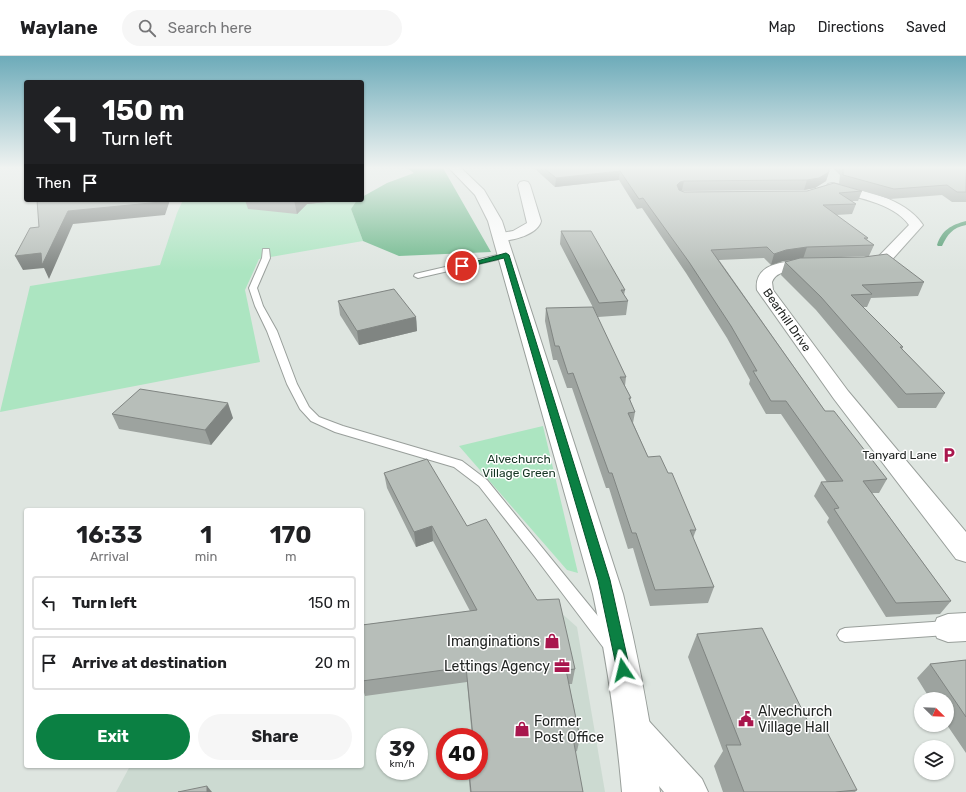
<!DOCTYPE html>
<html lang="en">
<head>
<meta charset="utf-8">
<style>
	body { margin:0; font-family:Rubik,sans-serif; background:#f6f6f6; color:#202124; height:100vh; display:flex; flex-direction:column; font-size:15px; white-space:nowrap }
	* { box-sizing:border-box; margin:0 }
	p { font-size:13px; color:#757577 }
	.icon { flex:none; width:22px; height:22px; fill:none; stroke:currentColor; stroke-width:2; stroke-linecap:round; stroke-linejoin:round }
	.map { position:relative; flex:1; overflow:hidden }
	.sheet { position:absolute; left:24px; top:452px; width:340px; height:260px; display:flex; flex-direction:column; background:#fff; border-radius:4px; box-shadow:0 1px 3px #0004 }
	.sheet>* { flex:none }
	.banner { position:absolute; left:24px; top:24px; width:340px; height:122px; border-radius:4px; box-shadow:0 1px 3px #0004; background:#202124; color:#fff; overflow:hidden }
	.needle { width:26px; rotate:113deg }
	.buttons { position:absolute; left:914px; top:636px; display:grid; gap:8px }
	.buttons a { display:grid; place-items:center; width:40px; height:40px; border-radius:50%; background:#fff; box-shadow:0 1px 3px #0004; font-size:20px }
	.speed { position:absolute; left:376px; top:672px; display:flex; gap:8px; font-size:20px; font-weight:700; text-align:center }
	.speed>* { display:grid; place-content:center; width:52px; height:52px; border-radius:50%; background:#fff; box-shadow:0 1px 3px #0004; line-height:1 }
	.speed small { font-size:10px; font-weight:400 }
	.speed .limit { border:6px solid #d22; background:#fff; color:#111 }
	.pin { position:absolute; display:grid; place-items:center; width:34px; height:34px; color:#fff; margin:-17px; border:2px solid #fff; border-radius:50%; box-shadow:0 1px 4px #0007 }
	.me { position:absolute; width:44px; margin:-22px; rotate:350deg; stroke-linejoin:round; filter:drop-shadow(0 0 3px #0008) }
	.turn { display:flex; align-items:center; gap:14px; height:84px; padding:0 12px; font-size:18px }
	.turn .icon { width:52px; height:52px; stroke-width:2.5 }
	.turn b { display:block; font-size:28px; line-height:34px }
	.then { display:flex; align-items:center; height:38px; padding:0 12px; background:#0003; gap:8px; font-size:15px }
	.eta { display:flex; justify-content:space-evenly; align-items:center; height:68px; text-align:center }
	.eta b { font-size:24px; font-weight:700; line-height:28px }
	.primary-button { display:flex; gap:8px; margin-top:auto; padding:8px 12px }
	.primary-button a { flex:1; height:46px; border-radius:24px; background:#0b8043; color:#fff; font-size:16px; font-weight:700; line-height:46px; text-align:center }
	.primary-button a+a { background:#f6f6f6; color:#202124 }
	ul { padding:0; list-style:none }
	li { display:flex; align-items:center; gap:12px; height:54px; margin:0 8px 6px; padding:0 4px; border:2px solid #e0e0e0; border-radius:4px }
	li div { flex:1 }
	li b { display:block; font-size:15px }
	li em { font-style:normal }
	header { display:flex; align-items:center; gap:24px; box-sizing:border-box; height:56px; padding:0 20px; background:#fff; border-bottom:1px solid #e0e0e0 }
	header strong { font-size:19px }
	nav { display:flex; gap:22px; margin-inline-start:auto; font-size:14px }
	.search { width:280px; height:36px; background:#f6f6f6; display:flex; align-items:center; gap:10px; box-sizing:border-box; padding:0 14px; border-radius:22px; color:#757577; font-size:15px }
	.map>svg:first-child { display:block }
	.built { fill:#ccdad1; fill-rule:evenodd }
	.green { fill:#ace5c1 }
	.forest { fill:#70b98d }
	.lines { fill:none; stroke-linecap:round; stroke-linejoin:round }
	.stream { fill:#559d73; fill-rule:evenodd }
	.lane-casing { stroke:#999f9b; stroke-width:2 }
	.street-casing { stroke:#999f9b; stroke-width:2 }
	.secondary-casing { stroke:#999f9b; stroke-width:2 }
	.lane { fill:#fff; fill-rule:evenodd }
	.street { fill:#fff; fill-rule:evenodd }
	.secondary { fill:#fff; fill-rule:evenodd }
	.wall { fill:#9da39f; fill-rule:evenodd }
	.shaded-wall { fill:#808582 }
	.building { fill:#b7beb9; stroke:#808582 }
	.route { fill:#0b8043; stroke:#07532c }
	.labels { text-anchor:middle; stroke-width:3; stroke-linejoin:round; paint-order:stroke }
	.street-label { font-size:12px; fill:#232624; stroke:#fff }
	.poi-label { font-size:12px; fill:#232624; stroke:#fff; text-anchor:end }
	.park-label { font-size:12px; fill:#153523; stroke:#fff }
	.near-poi-label { font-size:14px; fill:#232624; stroke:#fff; text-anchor:end }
</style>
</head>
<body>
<header>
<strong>Waylane</strong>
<div class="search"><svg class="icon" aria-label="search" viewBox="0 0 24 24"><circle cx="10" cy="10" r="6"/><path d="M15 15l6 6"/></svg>Search here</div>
<nav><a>Map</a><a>Directions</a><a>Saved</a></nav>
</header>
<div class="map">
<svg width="966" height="736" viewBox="0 0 966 736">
	<rect width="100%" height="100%" fill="#dee5e0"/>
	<path class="built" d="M559 555 577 571 605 736H116L130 710H362V584ZM385 681H419V715H385ZM445 681H479V715H445Z"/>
	<g class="green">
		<polygon points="183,144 357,144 351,153 363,185 259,203 245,234 260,306 0,356 30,230 160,209 177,157"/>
		<polygon points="543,370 578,517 567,514 459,390"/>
	</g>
	<polygon class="forest" points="407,112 443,112 491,196 399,200 363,185 351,153 357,144 362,144 362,141 387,127 414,117"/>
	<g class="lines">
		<path class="stream" d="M966 165V169C952 172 948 178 942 190H938L937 189C942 174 951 169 966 165Z"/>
		<defs>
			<g id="lane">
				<polygon points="263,193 269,193 270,202 257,232 263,250 277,275 297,328 309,351 319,361 343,370 462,405 487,424 615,581 617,586 615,591 609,593 603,591 535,501 479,430 454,411 335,376 311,365 300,353 287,328 267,275 255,250 249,232 262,202"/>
				<polygon points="506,197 509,197 509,201 418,222 414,220 415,218"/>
				<polygon points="947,565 952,567 955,572 952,577 947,579 845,586 840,584 837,579 840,574 845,572"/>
			</g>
			<g id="street">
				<path d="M524 125 528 126 530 129 541 165C538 179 508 187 496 184L494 181 496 178 513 175 527 167 518 129 520 126Z"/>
				<path d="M832 127C863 135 904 141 923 169L889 207 861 212 856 210 853 207 856 204 879 200 909 169C894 147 852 140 828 134L826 131 828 128Z"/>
				<path d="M813 204 818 206 821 209 818 212C805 216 778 210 772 226L773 234 848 335 966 476V506L956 503 834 343 757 234C753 204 792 205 813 204Z"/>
				<polygon points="966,557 966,585 948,586 937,582 933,572 937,562 948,558"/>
				<polygon points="635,658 647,663 702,723 708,736 664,736 623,687 618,675 623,663"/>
			</g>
			<path id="secondary" d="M449 112H461L484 134 502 165 623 538C639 603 651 669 660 736H622C616 669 607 604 593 538L488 165 475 139Z"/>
		</defs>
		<use href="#lane" class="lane-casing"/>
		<use href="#street" class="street-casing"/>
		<use href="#secondary" class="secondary-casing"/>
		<use href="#lane" class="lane"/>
		<use href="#street" class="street"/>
		<use href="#secondary" class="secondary"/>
	</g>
	<g class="wall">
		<path d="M534 112H829V116L826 125 815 132 804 134 681 135 684 136 862 135 858 145H852L856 148 852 158 836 159 868 182 867 184 874 189 869 200 924 226 918 240 871 242 867 251H863L903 291 902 293 945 337 936 352H898L816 254 781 219 785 206 793 204 783 205 771 209 764 202 719 204 825 355 887 423 879 437H872L951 545 940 558 886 561 827 466 829 462 814 440 821 426H827L781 358H766L749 328 750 324 727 282 686 217 642 152 637 153 619 124 555 131ZM868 200 864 201H841Z"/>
		<polygon points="833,112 966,112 966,146 952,146 942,139 890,143 839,128 840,119"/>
		<polygon points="245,144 346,144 307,148 297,158 248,153"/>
		<polygon points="561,175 625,234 624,239 628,245 626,259 598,261 560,188"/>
		<polygon points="338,245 416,261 417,275 359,289 340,259"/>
		<polygon points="546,252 626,321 625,330 631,342 630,344 635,356 633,367 648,401 696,474 693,482 714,531 708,547 650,550 633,492 628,493 609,432 606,432 572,332 567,332 557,304 553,304 545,265"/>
		<polygon points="112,358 233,362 211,389 119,373"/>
		<polygon points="384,417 467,470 575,613 572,628 569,628 580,682 577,695 575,696 583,736 470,736 468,715 479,715 479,681 472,681 467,626 365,640 362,629 362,569 470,555 433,485 416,491 387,432"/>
		<polygon points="697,578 813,676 857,734 855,736 723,736 714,710 723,695 688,601"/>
		<polygon points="966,604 966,697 947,669 947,643 930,643 917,622 930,608"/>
	</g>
	<g class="shaded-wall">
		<polygon points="362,114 364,129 364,142 362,142"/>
		<polygon points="620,115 619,124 555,131 556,122"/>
		<polygon points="829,116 826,125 815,132 804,134 807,124"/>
		<polygon points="684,125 682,134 678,136 677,129 680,126"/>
		<polygon points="161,144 170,144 165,159 73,168 49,223 44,212 23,214 15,200 68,155"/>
		<polygon points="294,144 346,144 307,148 297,158"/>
		<polygon points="807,191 803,203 783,205 771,209 774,198 786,194"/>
		<polygon points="416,261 417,275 359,289 357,275"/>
		<polygon points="228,347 233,362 211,389 205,374"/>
		<polygon points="432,470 433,485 416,491 414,476"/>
		<polygon points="207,730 212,736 207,736"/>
	</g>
	<g class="building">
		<polygon points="544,112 829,112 829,116 819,122 807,124 684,125 680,126 677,129 679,134 684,136 807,135 834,127 862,135 839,137 856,148 823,149 868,182 864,182 874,189 807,191 786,194 774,198 767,191 711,194 825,355 834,355 887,423 863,425 951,545 896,547 834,453 839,452 821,426 843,425 786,345 771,345 753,315 757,315 731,270 689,206 643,142 639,143 620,115 556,122"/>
		<polygon points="843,112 966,112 966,136 957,136 947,129 894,133 843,119"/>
		<polygon points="37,144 161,144 161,146 68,155 42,209 41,197 15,200 30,172 39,171"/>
		<polygon points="561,175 591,175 625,234 621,234 628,245 599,247"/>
		<polygon points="887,198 924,226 862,229 872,238 851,239 903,291 900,291 945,337 906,338 821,241 785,206 800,202 864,201"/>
		<polygon points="394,233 416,261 357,275 338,245"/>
		<polygon points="593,251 626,321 620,321 631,342 629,342 635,356 628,357 648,401 660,400 668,417 672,417 696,474 690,474 714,531 655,534 636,477 632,477 612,417 609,417 573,317 568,318 559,290 555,290 546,252"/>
		<polygon points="140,333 228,347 205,374 112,358"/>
		<polygon points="427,403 467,470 486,463 537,544 559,543 575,613 566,614 580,682 573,682 583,736 471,736 469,715 479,715 479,681 473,681 466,611 362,625 362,569 477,554 432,470 414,476 384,417"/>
		<polygon points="762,572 813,676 826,674 857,734 835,736 744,736 726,689 741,689 697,578"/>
		<polygon points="966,604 966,661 930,608"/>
		<polygon points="207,730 207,736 178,736"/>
	</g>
	<linearGradient id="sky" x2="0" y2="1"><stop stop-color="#6dabb9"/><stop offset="0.52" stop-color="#f0f3f1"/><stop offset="1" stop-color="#f0f3f1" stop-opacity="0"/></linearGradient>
	<rect width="966" height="215" fill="url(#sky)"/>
	<polygon class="route" points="506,197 509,199 610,524 630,614 628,618 623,620 619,618 617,614 598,524 504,202 462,212 459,210"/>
	<defs>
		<symbol id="parking-bare" viewBox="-9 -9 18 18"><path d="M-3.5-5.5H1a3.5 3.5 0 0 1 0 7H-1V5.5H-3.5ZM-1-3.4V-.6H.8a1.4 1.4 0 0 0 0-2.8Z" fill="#a9164d" stroke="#fff" stroke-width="2.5" paint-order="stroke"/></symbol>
		<symbol id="shop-bare" viewBox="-9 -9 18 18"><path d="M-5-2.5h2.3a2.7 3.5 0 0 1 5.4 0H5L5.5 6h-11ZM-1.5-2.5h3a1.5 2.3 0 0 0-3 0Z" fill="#a9164d" stroke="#fff" stroke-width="2.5" paint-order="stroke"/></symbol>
		<symbol id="office-bare" viewBox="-9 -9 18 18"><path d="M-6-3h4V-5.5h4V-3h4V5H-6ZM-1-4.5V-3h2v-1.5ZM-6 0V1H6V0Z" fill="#a9164d" stroke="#fff" stroke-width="2.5" paint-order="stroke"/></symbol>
		<symbol id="civic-bare" viewBox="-9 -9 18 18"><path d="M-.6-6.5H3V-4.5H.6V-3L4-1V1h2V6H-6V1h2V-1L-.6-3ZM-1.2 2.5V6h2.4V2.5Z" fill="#a9164d" stroke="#fff" stroke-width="2.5" paint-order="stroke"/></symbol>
	</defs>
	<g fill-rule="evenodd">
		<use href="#parking-bare" x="938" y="388" width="22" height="22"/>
		<use href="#shop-bare" x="541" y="574" width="22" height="22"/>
		<use href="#office-bare" x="551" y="599" width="22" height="22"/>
		<use href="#civic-bare" x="735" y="652" width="22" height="22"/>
		<use href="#shop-bare" x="511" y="662" width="22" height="22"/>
	</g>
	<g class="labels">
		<g class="street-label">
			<text transform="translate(787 264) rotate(55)" y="4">Bearhill Drive</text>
		</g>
		<g class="poi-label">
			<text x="937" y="403">Tanyard Lane</text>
		</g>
		<g class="park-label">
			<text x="519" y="407">Alvechurch<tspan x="519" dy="14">Village Green</tspan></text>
		</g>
		<g class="near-poi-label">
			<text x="540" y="590">Imanginations</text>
			<text x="550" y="615">Lettings Agency</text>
			<text x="758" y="660" text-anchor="start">Alvechurch<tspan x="758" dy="16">Village Hall</tspan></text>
			<text x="534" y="670" text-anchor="start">Former<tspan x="534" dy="16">Post Office</tspan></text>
		</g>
	</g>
</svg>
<div class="buttons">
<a><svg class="needle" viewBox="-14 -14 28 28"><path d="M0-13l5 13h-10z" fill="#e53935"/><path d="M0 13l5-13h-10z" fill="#757577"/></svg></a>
<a><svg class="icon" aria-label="layers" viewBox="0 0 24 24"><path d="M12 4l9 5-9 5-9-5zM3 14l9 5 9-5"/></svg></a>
</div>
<div class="speed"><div>39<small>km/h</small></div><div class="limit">40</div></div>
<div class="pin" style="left:462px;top:210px;background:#d93025"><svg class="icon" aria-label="arrive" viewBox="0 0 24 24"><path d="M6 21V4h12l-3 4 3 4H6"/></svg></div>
<svg class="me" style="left:623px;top:614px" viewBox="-20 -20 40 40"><path d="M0-17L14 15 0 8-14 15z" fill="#0b8043" stroke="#fff" stroke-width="4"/></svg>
<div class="banner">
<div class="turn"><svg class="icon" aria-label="left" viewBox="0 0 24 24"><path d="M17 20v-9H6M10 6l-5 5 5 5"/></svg><div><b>150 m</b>Turn left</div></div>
<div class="then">Then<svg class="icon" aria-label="arrive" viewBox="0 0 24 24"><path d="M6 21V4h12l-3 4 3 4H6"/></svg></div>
</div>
<section class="sheet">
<div class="eta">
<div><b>16:33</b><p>Arrival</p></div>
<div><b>1</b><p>min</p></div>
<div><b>170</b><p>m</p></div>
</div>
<ul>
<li><svg class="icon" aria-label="left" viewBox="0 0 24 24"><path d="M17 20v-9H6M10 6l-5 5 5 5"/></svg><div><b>Turn left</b></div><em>150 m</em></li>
<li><svg class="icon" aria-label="arrive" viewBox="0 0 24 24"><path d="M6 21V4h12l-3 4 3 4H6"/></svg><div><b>Arrive at destination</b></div><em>20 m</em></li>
</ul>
<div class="primary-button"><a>Exit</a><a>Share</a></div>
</section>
</div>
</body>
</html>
